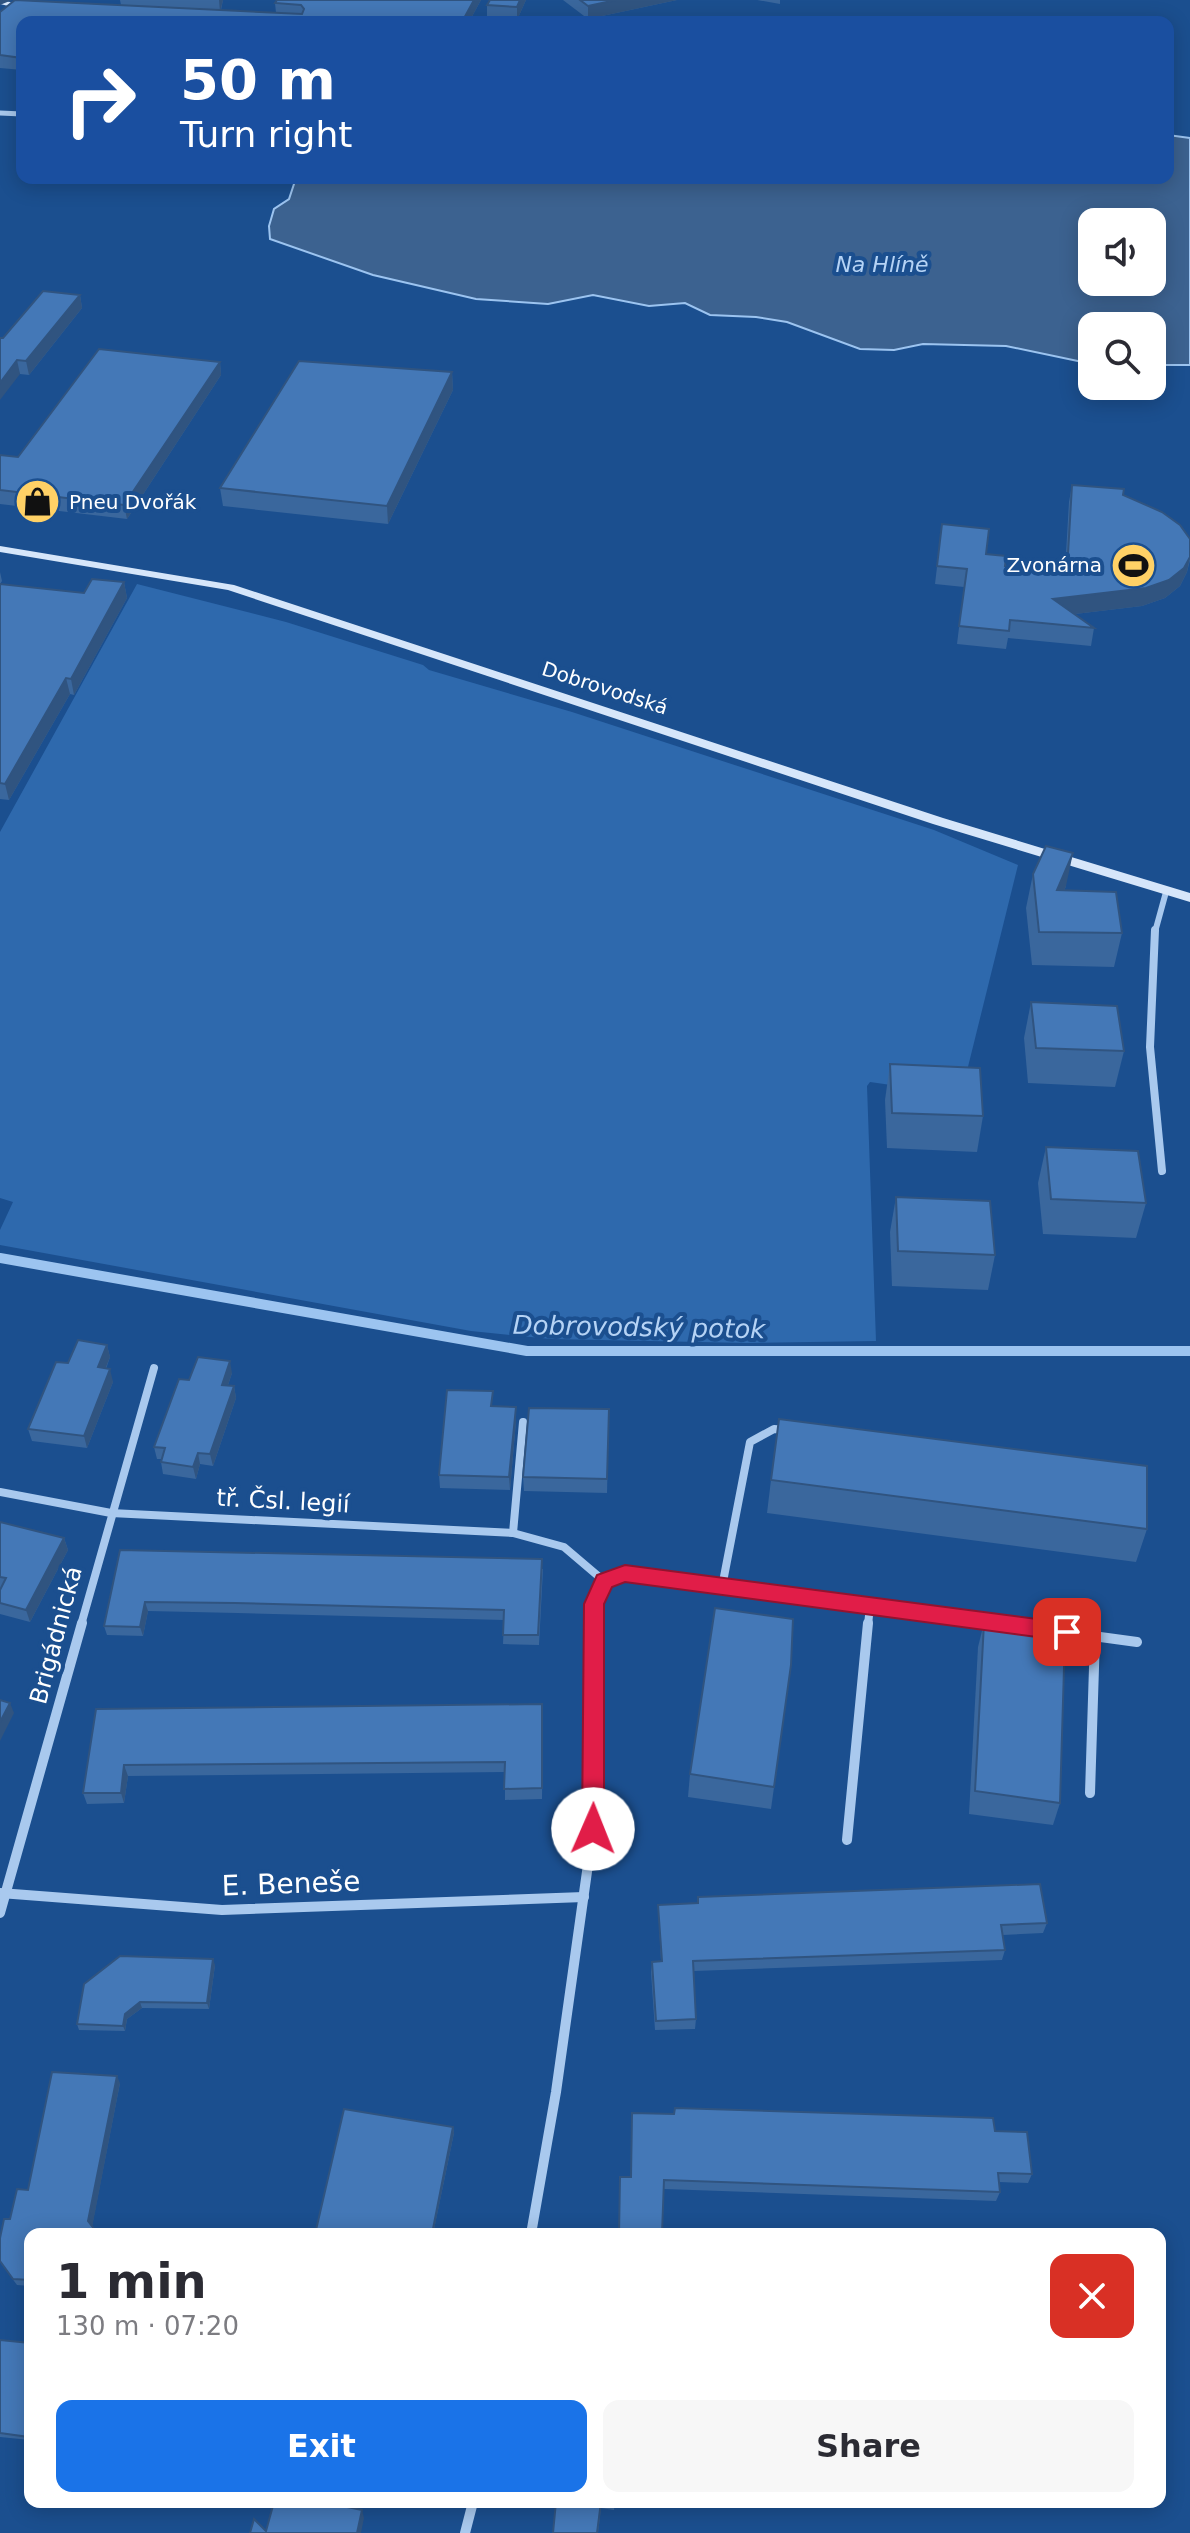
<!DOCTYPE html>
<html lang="en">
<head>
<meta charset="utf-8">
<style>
	body { margin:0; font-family:"DejaVu Sans",sans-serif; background:#f7f7f7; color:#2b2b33; height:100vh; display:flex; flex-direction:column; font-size:30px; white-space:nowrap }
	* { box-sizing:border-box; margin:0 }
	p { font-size:26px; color:#7c7c81 }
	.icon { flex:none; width:44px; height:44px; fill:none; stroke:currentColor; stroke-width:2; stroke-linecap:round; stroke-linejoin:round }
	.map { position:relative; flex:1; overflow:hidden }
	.sheet { position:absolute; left:24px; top:2228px; width:1142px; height:280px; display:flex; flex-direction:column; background:#fff; border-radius:16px; box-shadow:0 4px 20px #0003 }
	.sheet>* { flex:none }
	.hud { position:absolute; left:16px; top:16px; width:1158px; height:168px; border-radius:16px; box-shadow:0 4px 20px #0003; background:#1a4fa0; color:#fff; overflow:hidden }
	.controls { position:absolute; left:1078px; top:208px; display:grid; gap:16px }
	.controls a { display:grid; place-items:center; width:88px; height:88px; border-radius:16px; background:#fff; box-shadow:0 4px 20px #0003; font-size:40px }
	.pin { position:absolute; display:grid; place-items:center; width:68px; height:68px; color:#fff; margin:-34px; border-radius:16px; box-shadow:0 4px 12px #0006 }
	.me { position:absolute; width:88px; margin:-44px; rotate:1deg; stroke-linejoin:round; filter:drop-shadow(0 0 6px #0008) }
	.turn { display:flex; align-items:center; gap:28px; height:168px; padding:0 32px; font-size:36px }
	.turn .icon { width:104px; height:104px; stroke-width:2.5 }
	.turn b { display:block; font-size:56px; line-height:68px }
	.round { display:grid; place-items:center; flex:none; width:84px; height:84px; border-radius:16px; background:#f7f7f7 }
	.summary { display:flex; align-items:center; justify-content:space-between; height:136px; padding:0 32px }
	h1 { font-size:48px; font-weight:600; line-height:60px }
	.primary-button { display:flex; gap:16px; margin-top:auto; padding:16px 32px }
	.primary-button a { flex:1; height:92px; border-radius:16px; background:#1a73e8; color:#fff; font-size:32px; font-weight:600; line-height:92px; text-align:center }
	.primary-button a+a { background:#f7f7f7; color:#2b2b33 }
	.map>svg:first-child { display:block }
	.green { fill:#2e69ad }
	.water { fill:#3c6290; stroke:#9cc4f0; stroke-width:2; fill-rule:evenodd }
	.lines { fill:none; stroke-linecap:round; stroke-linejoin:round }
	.stream { stroke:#9cc4f0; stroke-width:10 }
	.street-far3 { stroke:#a9c9ee; stroke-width:5 }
	.street-far2 { stroke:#a9c9ee; stroke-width:6 }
	.street-far1 { stroke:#a9c9ee; stroke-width:8 }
	.street { stroke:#a9c9ee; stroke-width:10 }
	.secondary { fill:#d6e6fa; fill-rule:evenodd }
	.wall { fill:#3a679d }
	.shaded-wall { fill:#305480 }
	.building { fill:#4478b7; stroke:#305480; stroke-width:2 }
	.route { fill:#e11d48; stroke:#92132f; stroke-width:2 }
	.labels { text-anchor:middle; stroke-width:8; stroke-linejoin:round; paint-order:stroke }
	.far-poi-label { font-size:20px; fill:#fff; stroke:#1b4f8f; text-anchor:start }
	.far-street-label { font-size:20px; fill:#fff; stroke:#1b4f8f }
	.far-water-label { font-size:22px; font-style:italic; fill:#b5d3f5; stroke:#1b4f8f }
	.street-label { font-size:24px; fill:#fff; stroke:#1b4f8f }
	.water-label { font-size:26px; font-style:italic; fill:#b5d3f5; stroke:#1b4f8f }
	.near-street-label { font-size:28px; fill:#fff; stroke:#1b4f8f }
</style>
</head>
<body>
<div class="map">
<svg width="1190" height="2533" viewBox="0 0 1190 2533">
	<rect width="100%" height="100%" fill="#1b4f8f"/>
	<polygon class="green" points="137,584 286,622 423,665 429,670 572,712 934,830 1018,865 961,1095 870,1082 867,1086 876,1341 747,1343 551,1339 471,1331 0,1245 0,1230 13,1202 0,1198 0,832"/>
	<path class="water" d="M1168 135 1190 138V365H1152V326H1092V364L1006 346 923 344 894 350 860 349 787 322 756 317 710 315 685 303 649 306 593 295 548 304 476 299 373 275 270 239 269 226 274 209 289 199 296 178H1168ZM1092 222H1152V282H1092Z"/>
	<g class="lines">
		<polyline class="stream" points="0,1258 527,1351 1190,1351"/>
		<polyline class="street-far3" points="0,113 22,114"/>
		<polyline class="street-far2" points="1155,932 1166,892"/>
		<g class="street-far1">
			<polyline points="1155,930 1150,1047 1162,1171"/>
			<polyline points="0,1492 111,1513 513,1533 564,1547 604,1581"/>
			<polyline points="513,1533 523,1422"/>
			<polyline points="604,1581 625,1573 1013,1625"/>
			<polyline points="722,1587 750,1442 774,1429 786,1430"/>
			<polyline points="81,1625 154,1368"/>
			<polyline points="594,1625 594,1604 604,1581"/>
			<polyline points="868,1625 870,1606"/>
		</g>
		<g class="street">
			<polyline points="998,1623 1137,1642"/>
			<polyline points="1090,1793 1095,1636"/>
			<polyline points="847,1840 868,1623"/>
			<polyline points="0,1893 222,1910 584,1897"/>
			<polyline points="0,1913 82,1623"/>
			<polyline points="531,2234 556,2092 593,1829 594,1623"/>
			<polyline points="465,2533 473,2502"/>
		</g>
		<g class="secondary">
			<polygon points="0,0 20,4 21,6 17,8 0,4"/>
			<polygon points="0,546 234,585 943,818 1190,893 1190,902 933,824 228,590 0,552"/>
		</g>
	</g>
	<g class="wall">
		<polygon points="120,0 223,0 221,10 276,13 275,3 277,0 481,0 469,22 22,22 22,70 0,68 0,12 121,5"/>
		<polygon points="526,0 517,20 487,18 487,5"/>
		<polygon points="563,0 677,0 588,19"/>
		<polygon points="757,0 780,0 780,4"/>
		<polygon points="80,295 82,308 29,375 20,374 3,338"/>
		<polygon points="220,362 221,375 127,519 0,504 0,455 18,457"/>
		<polygon points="452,372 453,390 388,524 223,506 220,488"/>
		<polygon points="1072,485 1123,495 1190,539 1190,560 1187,572 1180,586 1165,598 1142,606 1075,614 1094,628 1091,646 1008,638 1006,649 957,644 964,587 935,584 942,524 1005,566 1065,571 1069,502"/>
		<polygon points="0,572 2,581 0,584 84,593 124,582 127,598 74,695 70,694 9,800 0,799"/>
		<polygon points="1033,874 1066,886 1064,891 1122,933 1114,967 1032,965 1026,908"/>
		<polygon points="1031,1002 1124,1051 1115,1087 1028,1083 1024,1038"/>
		<polygon points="890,1064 983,1116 977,1152 887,1148 885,1100"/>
		<polygon points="1046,1147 1146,1203 1136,1238 1043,1234 1038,1183"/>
		<polygon points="896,1197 995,1255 988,1290 892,1286 890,1232"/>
		<polygon points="107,1345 110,1357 106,1369 113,1382 87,1448 32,1441 28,1429 68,1363"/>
		<polygon points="232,1373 228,1385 234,1386 236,1398 213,1466 200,1464 196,1479 163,1474 161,1462 162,1459 157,1459 154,1447 189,1380"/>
		<polygon points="516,1407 516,1421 510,1490 440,1488 439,1475"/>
		<polygon points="609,1409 607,1493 524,1491 523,1477"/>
		<polygon points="771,1480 1147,1529 1136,1562 767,1513"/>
		<polygon points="0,1522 64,1538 68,1550 30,1622 0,1614 0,1590 1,1588 0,1588"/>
		<polygon points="120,1550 543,1569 539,1645 503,1644 504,1620 237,1613 148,1611 143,1636 107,1635 104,1626"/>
		<polygon points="984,1623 1060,1803 1053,1825 969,1814 978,1647"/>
		<polygon points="791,1665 771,1809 688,1797 690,1774"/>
		<polygon points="96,1709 543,1715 542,1799 505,1800 505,1772 128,1776 124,1803 87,1804 83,1793"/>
		<polygon points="698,1897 1047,1923 1043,1933 1003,1935 1005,1950 1002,1960 694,1971 696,2019 695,2029 655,2030 651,1972 652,1962 661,1961 658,1905 697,1903"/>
		<polygon points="215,1965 209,2009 142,2008 127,2019 125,2031 79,2030 77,2024"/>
		<polygon points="120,2083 92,2226 30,2234 30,2286 17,2285 0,2262 10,2219 28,2190"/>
		<polygon points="453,2127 454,2133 433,2234 317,2234 316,2230"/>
		<polygon points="995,2131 1032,2174 1028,2183 999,2182 1000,2192 996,2201 664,2189 631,2177"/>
		<polygon points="0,2340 30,2343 30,2440 0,2437"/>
		<polygon points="556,2502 615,2502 614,2510 601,2508 598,2533 553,2533"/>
	</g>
	<g class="shaded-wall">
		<polygon points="0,0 12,0 0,5"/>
		<polygon points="219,0 223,0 220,12"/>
		<polygon points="474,0 481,0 469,22 462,22"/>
		<polygon points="520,0 526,0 517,20 517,7"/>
		<polygon points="616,0 677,0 588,19 588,6"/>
		<polygon points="80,295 82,308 29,375 26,361"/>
		<polygon points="17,360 20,374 0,400 0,383"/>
		<polygon points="220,362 221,375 127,519 124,505"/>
		<polygon points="452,372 453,390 388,524 387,506"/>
		<polygon points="1190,557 1187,572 1180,586 1165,598 1142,606 1050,617 1053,599"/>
		<polygon points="124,582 127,598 74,695 71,679"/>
		<polygon points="66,678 70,694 9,800 5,784"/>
		<polygon points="1073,853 1066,886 1050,924 1057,890"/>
		<polygon points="107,1345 110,1357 101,1380 98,1367"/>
		<polygon points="230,1361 232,1373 224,1397 222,1385"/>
		<polygon points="110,1369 113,1382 87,1448 84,1436"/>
		<polygon points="234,1386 236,1398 213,1466 210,1454"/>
		<polygon points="516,1407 516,1421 510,1490 509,1477"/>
		<polygon points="198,1453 200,1464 196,1479 193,1467"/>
		<polygon points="64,1538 68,1550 30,1622 26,1610"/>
		<polygon points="145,1602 148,1611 143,1636 140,1627"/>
		<polygon points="10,1703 14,1713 0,1741 0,1722"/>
		<polygon points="124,1765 128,1776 124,1803 121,1793"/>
		<polygon points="213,1959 215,1965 209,2009 207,2003"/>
		<polygon points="140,2002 142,2008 127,2019 125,2031 123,2026 125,2014"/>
		<polygon points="117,2076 120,2083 92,2228 88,2221"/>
		<polygon points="453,2127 454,2133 433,2234 432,2234"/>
		<polygon points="362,2510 364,2518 361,2533 357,2533"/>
	</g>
	<g class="building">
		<polygon points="15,0 302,14 304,9 301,5 275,3 277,0 474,0 462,22 22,22 22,58 0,55 0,12"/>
		<polygon points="490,0 520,0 517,7 487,5"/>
		<polygon points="580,0 616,0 588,6"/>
		<polygon points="43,291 80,295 26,361 17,360 0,383 0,338 3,338"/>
		<polygon points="99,349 220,362 124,505 0,490 0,455 18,457"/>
		<polygon points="299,361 452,372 387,506 220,488"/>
		<polygon points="1072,485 1124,489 1123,495 1162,512 1180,525 1190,539 1190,557 1184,568 1169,580 1146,588 1053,599 1094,628 1010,620 1009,631 959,626 967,569 937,566 942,524 989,529 986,554 1006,556 1005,566 1067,571"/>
		<polygon points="92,579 124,582 71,679 66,678 5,784 0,783 0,584 84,593"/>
		<polygon points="1046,846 1073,853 1057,890 1116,892 1122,933 1039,932 1033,874"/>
		<polygon points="1031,1002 1117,1006 1124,1051 1036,1048"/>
		<polygon points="890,1064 980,1068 983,1116 892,1113"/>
		<polygon points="1046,1147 1138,1151 1146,1203 1051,1199"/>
		<polygon points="896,1197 990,1201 995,1255 898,1251"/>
		<polygon points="78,1340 107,1345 98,1367 110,1369 84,1436 28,1429 56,1362 68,1363"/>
		<polygon points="198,1357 230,1361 222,1385 234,1386 210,1454 198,1453 193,1467 161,1462 165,1448 154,1447 179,1379 189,1380"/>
		<polygon points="447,1390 493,1391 491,1406 516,1407 509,1477 439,1475"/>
		<polygon points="529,1408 609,1409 607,1479 523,1477"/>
		<polygon points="779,1419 1147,1466 1147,1529 771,1480"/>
		<polygon points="0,1522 64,1538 26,1610 0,1603 0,1590 6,1578 0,1577"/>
		<polygon points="120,1550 542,1559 538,1635 503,1635 504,1610 235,1603 145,1602 140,1627 104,1626"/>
		<polygon points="715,1608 793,1619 791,1665 774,1787 690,1774"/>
		<polygon points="984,1623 1065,1634 1060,1803 975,1791"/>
		<polygon points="0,1700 10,1703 0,1722"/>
		<polygon points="542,1704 542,1788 504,1789 505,1762 124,1765 121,1793 83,1793 96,1709"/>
		<polygon points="1040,1884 1047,1923 1001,1925 1005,1950 693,1961 696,2019 656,2021 652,1962 662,1961 658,1905 698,1903 698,1897"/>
		<polygon points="120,1956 213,1959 207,2003 140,2002 125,2014 123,2026 77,2024 84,1984"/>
		<polygon points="52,2072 117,2076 88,2221 98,2234 30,2234 30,2280 13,2279 0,2261 0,2238 4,2219 10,2219 17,2189 28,2190"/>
		<polygon points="675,2108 993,2118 995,2131 1027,2132 1032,2174 998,2173 1000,2192 664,2180 662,2234 619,2234 620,2177 631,2177 632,2113 674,2114"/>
		<polygon points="344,2109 453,2127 432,2234 339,2234 316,2230"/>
		<polygon points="0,2340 30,2343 29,2437 0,2433"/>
		<polygon points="274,2502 343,2502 342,2506 362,2510 357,2533 250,2533 254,2519 266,2531"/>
		<polygon points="556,2502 601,2502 597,2533 553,2533"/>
	</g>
	<polygon class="route" points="625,1565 1067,1623 1074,1626 1077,1632 1074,1639 1067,1641 625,1582 612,1587 604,1604 604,1829 600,1836 593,1839 585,1836 582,1829 584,1604 597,1575"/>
	<defs>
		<symbol id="shop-disc" viewBox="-11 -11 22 22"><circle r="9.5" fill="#ffd166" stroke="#1b4f8f"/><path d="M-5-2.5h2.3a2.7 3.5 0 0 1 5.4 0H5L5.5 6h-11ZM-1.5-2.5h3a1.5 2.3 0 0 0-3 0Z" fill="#111"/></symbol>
		<symbol id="stadium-disc" viewBox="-11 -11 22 22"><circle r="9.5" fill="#ffd166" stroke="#1b4f8f"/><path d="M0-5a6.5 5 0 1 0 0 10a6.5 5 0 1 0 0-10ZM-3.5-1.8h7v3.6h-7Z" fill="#111"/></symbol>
	</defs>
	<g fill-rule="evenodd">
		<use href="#shop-disc" x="12" y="476" width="51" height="51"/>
		<use href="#stadium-disc" x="1108" y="540" width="51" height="51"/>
	</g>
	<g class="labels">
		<g class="far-poi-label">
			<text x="69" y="509">Pneu Dvořák</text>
			<text x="1102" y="572" text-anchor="end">Zvonárna</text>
		</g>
		<g class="far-street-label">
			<text transform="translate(605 688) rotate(18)" y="7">Dobrovodská</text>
		</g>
		<g class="far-water-label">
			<text x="882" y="272">Na Hlíně</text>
		</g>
		<g class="street-label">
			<text transform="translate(283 1501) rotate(3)" y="8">tř. Čsl. legií</text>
			<text transform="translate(56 1635) rotate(-75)" y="8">Brigádnická</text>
		</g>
		<g class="water-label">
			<text transform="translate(639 1327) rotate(1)" y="9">Dobrovodský potok</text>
		</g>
		<g class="near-street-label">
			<text transform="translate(291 1883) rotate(-2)" y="10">E. Beneše</text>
		</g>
	</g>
</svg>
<div class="controls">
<a><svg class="icon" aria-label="sound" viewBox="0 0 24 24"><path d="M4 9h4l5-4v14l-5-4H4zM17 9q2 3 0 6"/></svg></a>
<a><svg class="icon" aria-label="search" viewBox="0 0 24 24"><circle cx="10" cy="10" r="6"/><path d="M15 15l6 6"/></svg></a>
</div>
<div class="pin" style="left:1067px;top:1632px;background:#d93025"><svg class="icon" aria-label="arrive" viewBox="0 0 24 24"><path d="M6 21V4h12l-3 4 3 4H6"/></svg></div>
<svg class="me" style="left:593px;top:1829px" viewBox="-20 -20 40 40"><circle r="19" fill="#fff"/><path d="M0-13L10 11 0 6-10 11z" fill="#e11d48"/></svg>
<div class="hud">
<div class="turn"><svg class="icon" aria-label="right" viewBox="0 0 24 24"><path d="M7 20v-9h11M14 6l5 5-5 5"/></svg><div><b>50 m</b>Turn right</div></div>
</div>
<section class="sheet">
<div class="summary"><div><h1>1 min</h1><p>130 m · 07:20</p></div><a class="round" style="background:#d93025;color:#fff"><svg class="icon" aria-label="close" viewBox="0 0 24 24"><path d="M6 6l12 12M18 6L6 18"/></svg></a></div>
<div class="primary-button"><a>Exit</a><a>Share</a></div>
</section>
</div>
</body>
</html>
